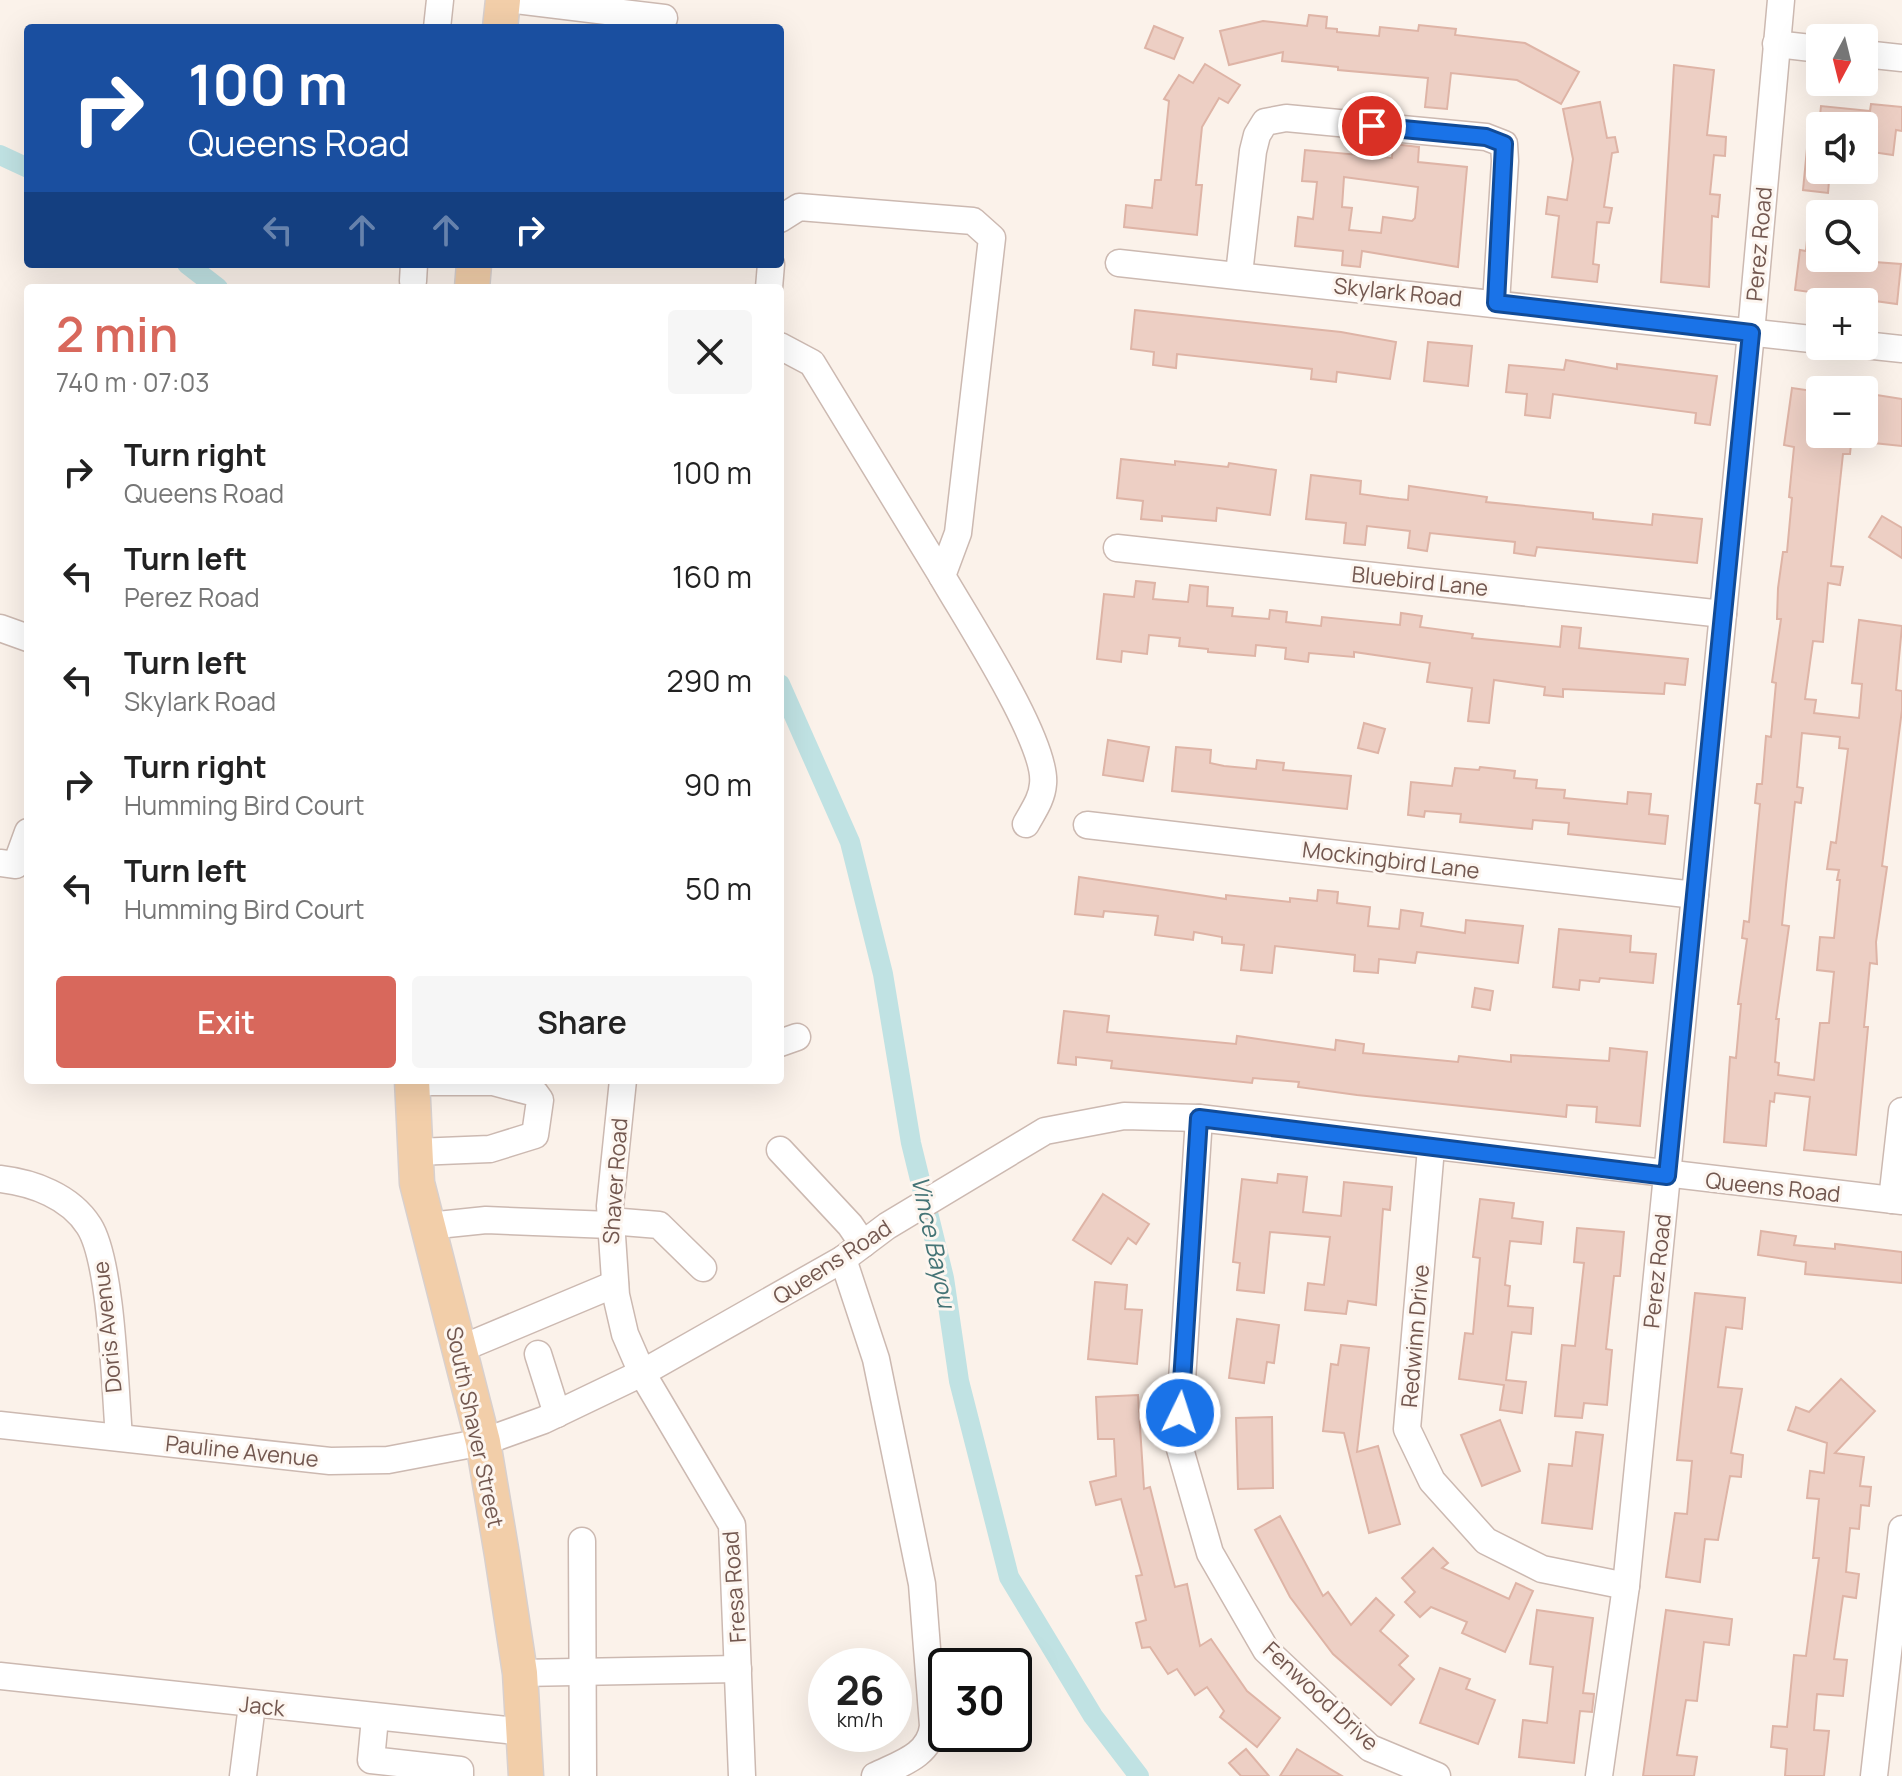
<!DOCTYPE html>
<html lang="en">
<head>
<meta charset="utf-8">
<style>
	body { margin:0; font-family:Manrope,sans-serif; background:#f6f6f6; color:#222; height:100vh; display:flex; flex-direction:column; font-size:30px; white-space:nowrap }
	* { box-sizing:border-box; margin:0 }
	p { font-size:26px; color:#767676 }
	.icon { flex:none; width:44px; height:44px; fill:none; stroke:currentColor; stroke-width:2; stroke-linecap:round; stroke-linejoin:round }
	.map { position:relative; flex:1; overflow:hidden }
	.panel { position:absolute; left:24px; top:284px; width:760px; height:800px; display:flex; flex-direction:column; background:#fff; border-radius:8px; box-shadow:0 8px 32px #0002 }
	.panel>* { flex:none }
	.hud { position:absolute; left:24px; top:24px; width:760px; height:244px; border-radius:8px; box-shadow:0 8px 32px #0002; background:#1a4fa0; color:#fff; overflow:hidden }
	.needle { width:52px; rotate:187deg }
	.fabs { position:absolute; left:1806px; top:24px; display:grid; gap:16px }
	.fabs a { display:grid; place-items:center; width:72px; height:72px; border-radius:8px; background:#fff; box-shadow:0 8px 32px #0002; font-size:40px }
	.speed { position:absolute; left:808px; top:1648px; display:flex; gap:16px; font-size:40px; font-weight:700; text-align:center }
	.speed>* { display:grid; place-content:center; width:104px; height:104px; border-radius:50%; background:#fff; box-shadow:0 8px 32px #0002; line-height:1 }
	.speed small { font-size:20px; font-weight:400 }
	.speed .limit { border:4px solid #111; border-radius:12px; background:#fff; color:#111 }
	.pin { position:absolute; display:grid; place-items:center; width:68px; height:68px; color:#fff; margin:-34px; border:4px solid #fff; border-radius:50%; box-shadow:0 2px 8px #0007 }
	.me { position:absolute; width:88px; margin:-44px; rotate:4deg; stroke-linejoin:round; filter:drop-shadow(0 0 6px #0008) }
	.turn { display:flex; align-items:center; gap:28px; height:168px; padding:0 32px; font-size:36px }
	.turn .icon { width:104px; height:104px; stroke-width:2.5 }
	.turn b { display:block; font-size:56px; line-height:68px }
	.lanes { display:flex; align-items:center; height:76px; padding:0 32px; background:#0003; justify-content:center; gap:40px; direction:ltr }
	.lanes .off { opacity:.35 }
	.round { display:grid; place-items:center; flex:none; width:84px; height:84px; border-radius:8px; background:#f6f6f6 }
	.head { display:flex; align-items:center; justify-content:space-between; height:136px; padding:0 32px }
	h1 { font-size:48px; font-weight:600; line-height:60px; color:#d8685c }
	.primary-button { display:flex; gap:16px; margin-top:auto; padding:16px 32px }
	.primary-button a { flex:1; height:92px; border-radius:8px; background:#d8685c; color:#fff; font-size:32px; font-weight:600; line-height:92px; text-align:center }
	.primary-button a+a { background:#f6f6f6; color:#222 }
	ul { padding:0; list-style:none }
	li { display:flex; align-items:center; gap:24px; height:104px; padding:0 32px }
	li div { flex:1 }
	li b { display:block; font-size:30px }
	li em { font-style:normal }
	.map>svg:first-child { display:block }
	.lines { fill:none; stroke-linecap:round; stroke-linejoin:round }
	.canal { stroke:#c0e2e3; stroke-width:20 }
	.building { fill:#edcfc4; stroke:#deb4a6; stroke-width:2; fill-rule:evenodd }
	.minor-casing { stroke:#ccb9b1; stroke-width:29 }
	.major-casing { stroke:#d8d0ce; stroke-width:37 }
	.minor { stroke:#fff; stroke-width:26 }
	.major { stroke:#f2cea9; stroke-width:34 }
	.route-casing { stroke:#114b97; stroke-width:20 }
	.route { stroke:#1a73e8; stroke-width:14 }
	.labels { text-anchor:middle; stroke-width:6; stroke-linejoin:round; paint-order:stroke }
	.street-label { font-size:22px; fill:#735850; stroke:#fdf6f0 }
	.water-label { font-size:24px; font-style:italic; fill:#457476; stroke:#fdf6f0 }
</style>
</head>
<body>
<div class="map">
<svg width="1902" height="1776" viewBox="0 0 1902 1776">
	<rect width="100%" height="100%" fill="#fbf2ea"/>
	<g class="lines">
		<g class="canal">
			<polyline points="0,155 28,168"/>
			<polyline points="187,264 218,288"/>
			<polyline points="780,684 850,842 883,974 911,1143 944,1278 959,1381 1009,1577 1093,1716 1139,1776"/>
		</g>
	</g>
	<g class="building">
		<polygon points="1309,15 1327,17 1326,28 1337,29 1337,32 1379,36 1380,27 1418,31 1419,25 1456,29 1455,35 1525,43 1579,72 1561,104 1517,80 1451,73 1447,109 1425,107 1428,78 1338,70 1338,67 1282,61 1283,52 1229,65 1220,31 1263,21 1307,26"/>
		<polygon points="1154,26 1183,38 1174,59 1145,48"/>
		<polygon points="1205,64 1240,85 1228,103 1219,98 1202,127 1196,185 1202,185 1197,235 1124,227 1126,205 1152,208 1155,180 1161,180 1169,101 1164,99 1179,75 1193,83"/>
		<polygon points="1674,65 1714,70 1707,135 1726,137 1725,156 1714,155 1710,194 1720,195 1718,217 1712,216 1709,287 1661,282"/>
		<polygon points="1600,102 1607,138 1615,137 1618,152 1612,153 1604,207 1612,208 1609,223 1597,222 1593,264 1599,265 1597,282 1552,277 1559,216 1546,214 1548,197 1567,200 1573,159 1563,109"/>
		<polygon points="1871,104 1902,107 1902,131 1896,130 1893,155 1865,151 1868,126 1819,126 1821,106 1870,111"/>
		<polygon points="1809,128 1820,128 1820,170 1830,170 1828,193 1803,190"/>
		<path d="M1393 144 1419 147 1418 162 1467 167 1458 267 1362 251 1360 267 1342 265 1343 251 1295 246 1298 217 1313 219 1317 182 1302 181 1305 150 1392 158ZM1344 177 1418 187 1415 218 1412 221 1383 217 1381 233 1349 230 1352 208 1342 207Z"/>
		<polygon points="1809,219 1820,219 1820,258 1901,264 1897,304 1795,290 1800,250 1806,251"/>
		<polygon points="1135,310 1341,332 1396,342 1390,379 1337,372 1336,382 1311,379 1312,369 1177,354 1176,368 1153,365 1154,352 1131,349"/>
		<polygon points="1428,342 1472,346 1468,386 1424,381"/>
		<polygon points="1566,360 1617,369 1617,364 1717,376 1710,425 1695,423 1696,413 1553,394 1550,418 1525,415 1527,394 1506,392 1509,365 1564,370"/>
		<path d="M1792 388 1820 392V434H1852L1850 454H1843L1831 566 1843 567 1840 585 1828 583 1823 642 1813 641 1805 699 1816 700 1814 713 1859 718 1862 684 1852 683 1859 620 1902 626 1896 690 1902 691V710L1882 866 1887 867 1876 942 1877 964 1870 963 1864 1027H1868L1856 1155 1804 1150 1810 1097 1775 1093 1774 1102 1770 1101 1766 1146 1724 1142 1730 1057 1736 1058 1741 1004H1738L1747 939 1742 938 1744 921 1749 922 1754 867 1760 804 1755 803 1757 784H1762L1766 736 1771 737 1776 683 1772 682 1781 619H1777L1778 588 1783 552H1787L1792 498 1789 497 1794 447 1784 445ZM1802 733 1840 737 1839 748 1848 749 1836 843 1831 842 1827 869 1839 870 1837 880H1840L1834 938 1820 937 1817 970 1834 972 1829 1023H1820L1814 1080 1778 1075 1779 1063 1775 1062 1779 1019H1776L1789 926 1782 925 1786 885 1795 802 1801 803 1803 788 1797 787Z"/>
		<polygon points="1864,393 1902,399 1902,446 1864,442"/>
		<polygon points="1121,459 1175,465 1175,461 1228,467 1229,463 1276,470 1270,515 1217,508 1216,521 1162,516 1162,521 1141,519 1143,501 1117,498"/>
		<polygon points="1311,475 1361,481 1360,494 1389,498 1408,500 1409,486 1487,497 1486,502 1593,513 1593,519 1652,525 1653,514 1702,519 1697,563 1537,547 1535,556 1514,553 1515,542 1430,533 1427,551 1408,548 1410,531 1367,526 1365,545 1344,543 1346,523 1306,519"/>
		<polygon points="1882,516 1902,528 1902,558 1869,537"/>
		<polygon points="1136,581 1155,583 1153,599 1188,602 1190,585 1208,587 1207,606 1233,608 1232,616 1269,619 1270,610 1287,612 1286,622 1321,626 1322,617 1400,625 1401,613 1422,616 1420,627 1473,634 1472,638 1560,647 1562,626 1581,628 1579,648 1688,659 1685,685 1665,683 1664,694 1563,689 1563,697 1544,695 1545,687 1494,680 1489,723 1468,721 1472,688 1427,682 1430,663 1354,652 1354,657 1309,653 1308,662 1285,659 1286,648 1256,645 1255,656 1208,652 1208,649 1179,646 1180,638 1149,635 1147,654 1122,651 1121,662 1097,659 1104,594 1134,597"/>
		<polygon points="1364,723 1385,729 1378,753 1358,748"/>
		<polygon points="1108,740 1149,747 1143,781 1103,775"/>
		<polygon points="1176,747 1211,750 1210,763 1224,766 1256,769 1257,760 1284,763 1283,770 1351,776 1347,809 1172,791"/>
		<polygon points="1480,767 1515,771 1514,778 1537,780 1536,788 1565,790 1564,798 1627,804 1628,792 1651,794 1649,814 1668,816 1665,844 1568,834 1569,823 1533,820 1532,829 1460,822 1461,814 1425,811 1424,817 1408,815 1411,782 1452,786 1455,768 1479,770"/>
		<polygon points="1079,877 1226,899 1226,895 1290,902 1290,898 1317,901 1318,890 1338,892 1337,903 1370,907 1368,926 1399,929 1401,910 1423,913 1421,926 1465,933 1466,920 1523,926 1518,963 1417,952 1415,963 1379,959 1378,973 1354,971 1355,955 1275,946 1272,973 1241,970 1244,945 1222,943 1222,937 1194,932 1193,940 1155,935 1158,916 1104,911 1103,917 1075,914"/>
		<polygon points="1559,929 1631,936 1630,952 1656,954 1653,983 1600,978 1599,982 1580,980 1579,990 1553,987"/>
		<polygon points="1475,988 1493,991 1490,1010 1472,1007"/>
		<polygon points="1064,1011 1109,1016 1107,1032 1236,1044 1237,1036 1335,1050 1336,1040 1364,1044 1363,1053 1458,1062 1459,1056 1511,1062 1511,1055 1609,1061 1610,1048 1647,1052 1640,1126 1596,1122 1597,1107 1567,1105 1566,1117 1357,1095 1298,1087 1299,1082 1253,1078 1252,1083 1111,1068 1112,1061 1076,1057 1076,1065 1058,1063"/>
		<polygon points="1278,1174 1307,1177 1303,1212 1341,1216 1344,1182 1392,1187 1390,1210 1383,1209 1376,1305 1348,1301 1346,1314 1305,1310 1308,1283 1324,1285 1330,1237 1270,1232 1264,1293 1237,1290 1240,1263 1233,1262 1242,1179 1277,1183"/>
		<polygon points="1103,1194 1149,1224 1136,1244 1128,1238 1111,1264 1073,1240"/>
		<polygon points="1480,1199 1514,1203 1512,1218 1543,1222 1541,1244 1510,1241 1505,1285 1510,1286 1508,1306 1533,1308 1531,1334 1512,1332 1506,1380 1526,1382 1522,1413 1500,1410 1504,1385 1459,1379 1465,1333 1473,1334 1480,1258 1473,1257"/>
		<polygon points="1577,1228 1624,1232 1620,1276 1614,1276 1606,1349 1612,1350 1607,1405 1584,1403 1582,1418 1555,1416 1562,1345 1575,1346 1584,1263 1574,1262"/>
		<polygon points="1761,1231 1796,1236 1794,1245 1835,1249 1835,1244 1902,1252 1902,1283 1805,1274 1806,1262 1758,1255"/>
		<polygon points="1095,1282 1127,1285 1125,1309 1142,1310 1137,1364 1088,1359"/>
		<polygon points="1695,1293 1745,1298 1742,1329 1726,1327 1718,1387 1742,1389 1731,1453 1743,1455 1741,1477 1730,1476 1718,1540 1705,1539 1700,1582 1666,1577 1675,1513 1687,1514 1692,1461 1677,1460"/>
		<polygon points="1237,1319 1279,1325 1274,1363 1267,1362 1264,1383 1229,1378"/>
		<polygon points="1341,1345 1369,1348 1357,1452 1378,1446 1400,1524 1369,1533 1344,1433 1323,1431 1331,1364 1338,1365"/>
		<polygon points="1841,1379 1875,1411 1835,1453 1864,1457 1860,1486 1871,1487 1869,1506 1861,1505 1859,1529 1850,1528 1846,1572 1859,1574 1856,1598 1843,1596 1834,1659 1847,1660 1843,1696 1817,1694 1814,1730 1829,1731 1824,1776 1785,1776 1787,1749 1771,1747 1773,1726 1787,1727 1794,1655 1806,1656 1819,1558 1813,1558 1819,1499 1807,1498 1810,1471 1824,1473 1827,1443 1788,1430 1796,1407 1809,1412"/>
		<polygon points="1138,1395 1144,1489 1150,1487 1175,1587 1187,1584 1200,1646 1211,1639 1247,1691 1280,1718 1257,1747 1220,1717 1224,1711 1207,1687 1195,1695 1177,1669 1168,1674 1150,1647 1142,1648 1136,1623 1146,1620 1136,1576 1142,1575 1121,1499 1096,1505 1090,1482 1116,1476 1114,1439 1098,1439 1096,1397"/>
		<polygon points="1272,1417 1273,1488 1238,1489 1236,1418"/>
		<polygon points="1500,1420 1520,1471 1482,1486 1461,1435"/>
		<polygon points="1576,1432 1603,1435 1592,1529 1542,1523 1549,1464 1572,1466"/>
		<polygon points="1280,1516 1323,1596 1328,1592 1351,1625 1376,1598 1394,1615 1380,1631 1408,1656 1399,1665 1414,1679 1391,1705 1333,1654 1290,1597 1255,1530"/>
		<polygon points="1433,1548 1448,1563 1442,1568 1509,1599 1516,1583 1533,1591 1505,1652 1462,1633 1467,1622 1431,1607 1420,1617 1405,1602 1415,1592 1402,1578"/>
		<polygon points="1537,1610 1593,1618 1583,1693 1594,1694 1592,1712 1580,1711 1574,1763 1519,1757 1523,1720 1547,1723 1553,1667 1530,1664"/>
		<polygon points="1666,1610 1732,1619 1729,1645 1704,1642 1697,1701 1686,1700 1677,1755 1697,1757 1694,1776 1643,1776"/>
		<polygon points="1440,1668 1470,1679 1466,1689 1495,1700 1478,1744 1420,1723"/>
		<polygon points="1246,1749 1269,1776 1241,1776 1229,1763"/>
		<polygon points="1297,1749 1342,1776 1280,1776"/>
	</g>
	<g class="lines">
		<defs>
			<g id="minor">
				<polyline points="516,0 664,18"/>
				<polyline points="437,28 440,0"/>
				<polyline points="1776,44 1820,49"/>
				<polyline points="1864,54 1902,58"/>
				<path d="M780 219 799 207 973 221 992 238 958 533 942 576C966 618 1048 743 1043 784 1042 799 1033 811 1026 824"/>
				<polyline points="1119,263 1820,340"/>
				<polyline points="1239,274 1253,151 1257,135 1265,122 1286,118 1486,137 1504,144 1505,161 1496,303"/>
				<polyline points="413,281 414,264"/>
				<polyline points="769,288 771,264"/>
				<polyline points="1864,345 1902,349"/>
				<polyline points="780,346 812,363 942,576"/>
				<polyline points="1117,548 1723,614"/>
				<polyline points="0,628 28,638"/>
				<polyline points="1087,825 1695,895"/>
				<polyline points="0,863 16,865 28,832"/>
				<polyline points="780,1043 797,1037"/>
				<polyline points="623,1080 610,1206 616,1295 625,1334 642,1373 732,1525 742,1776"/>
				<polyline points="412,1082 493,1082 535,1093 540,1100 535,1135 490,1149 416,1152"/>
				<polyline points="1199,1118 1178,1442 1210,1553 1266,1650 1370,1748 1437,1776"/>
				<polyline points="1431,1148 1407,1429 1432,1481 1486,1541 1542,1569 1626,1586"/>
				<polyline points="780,1150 850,1225 863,1244"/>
				<path d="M0 1179C33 1183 70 1196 89 1226 112 1262 115 1390 119 1437"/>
				<polyline points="1892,1200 1902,1111"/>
				<polyline points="610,1221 659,1225 703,1268"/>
				<polyline points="428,1226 486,1220 610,1225"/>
				<path d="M843 1259 876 1359 922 1584 933 1726C930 1756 899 1764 875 1776"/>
				<polyline points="460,1349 615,1284"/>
				<polyline points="538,1354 557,1414"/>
				<polyline points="0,1425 330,1461 388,1460 483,1442 544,1420 642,1373 843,1259 887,1226 1045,1131 1124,1116 1199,1118 1902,1201"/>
				<polyline points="582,1541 583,1776"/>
				<polyline points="520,1673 738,1669"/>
				<polyline points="0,1676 525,1732"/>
				<polyline points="375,1718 371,1760 460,1770 460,1776"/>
				<polyline points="243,1776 252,1705"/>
				<polyline points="1599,1776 1626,1586 1751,333 1781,0"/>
				<polyline points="1874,1776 1902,1529"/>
			</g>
			<g id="major">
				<polyline points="500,28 503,0"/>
				<polyline points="472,288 474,264"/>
				<polyline points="412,1080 417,1183 483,1442 502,1555 520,1673 526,1776"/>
			</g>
		</defs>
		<use href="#minor" class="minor-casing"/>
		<use href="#major" class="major-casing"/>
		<use href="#minor" class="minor"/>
		<use href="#major" class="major"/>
	</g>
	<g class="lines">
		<defs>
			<polyline id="route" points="1180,1413 1199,1118 1667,1176 1751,333 1496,303 1504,144 1486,137 1372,126"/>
		</defs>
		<use href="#route" class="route-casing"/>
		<use href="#route" class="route"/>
	</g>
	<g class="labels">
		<g class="street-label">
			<text transform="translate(1759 244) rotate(-85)" y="8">Perez Road</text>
			<text transform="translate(1398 292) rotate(6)" y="8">Skylark Road</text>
			<text transform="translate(1420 581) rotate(6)" y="8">Bluebird Lane</text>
			<text transform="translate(1391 860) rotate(7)" y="8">Mockingbird Lane</text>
			<text transform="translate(615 1181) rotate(-86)" y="8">Shaver Road</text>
			<text transform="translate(1773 1187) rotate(6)" y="8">Queens Road</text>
			<text transform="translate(832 1262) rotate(-33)" y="8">Queens Road</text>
			<text transform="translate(1657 1271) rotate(-84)" y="8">Perez Road</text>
			<text transform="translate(107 1327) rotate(-96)" y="8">Doris Avenue</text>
			<text transform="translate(1415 1336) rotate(-85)" y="8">Redwinn Drive</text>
			<text transform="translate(475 1427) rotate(78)" y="8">South Shaver Street</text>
			<text transform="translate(242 1451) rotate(6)" y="8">Pauline Avenue</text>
			<text transform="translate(734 1587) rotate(-94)" y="8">Fresa Road</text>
			<text transform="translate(1321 1696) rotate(43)" y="8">Fenwood Drive</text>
			<text transform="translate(262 1706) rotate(6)" y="8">Jack</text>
		</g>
		<g class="water-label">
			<text transform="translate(933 1242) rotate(78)" y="8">Vince Bayou</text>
		</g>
	</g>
</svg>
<div class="fabs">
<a><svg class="needle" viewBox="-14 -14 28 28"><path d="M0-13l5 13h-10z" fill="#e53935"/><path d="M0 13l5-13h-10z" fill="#767676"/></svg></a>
<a><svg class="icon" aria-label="sound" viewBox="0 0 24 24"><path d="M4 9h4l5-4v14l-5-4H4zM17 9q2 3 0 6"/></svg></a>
<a><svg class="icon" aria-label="search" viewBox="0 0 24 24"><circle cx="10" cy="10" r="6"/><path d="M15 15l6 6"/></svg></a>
<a>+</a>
<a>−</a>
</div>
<div class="speed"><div>26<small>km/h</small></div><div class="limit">30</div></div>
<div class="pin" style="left:1372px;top:126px;background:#d93025"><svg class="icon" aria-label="arrive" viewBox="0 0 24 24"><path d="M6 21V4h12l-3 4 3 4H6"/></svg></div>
<svg class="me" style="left:1180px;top:1413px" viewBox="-20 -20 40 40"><circle r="17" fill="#1a73e8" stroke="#fff" stroke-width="3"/><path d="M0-11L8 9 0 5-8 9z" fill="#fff"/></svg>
<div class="hud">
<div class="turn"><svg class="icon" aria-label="right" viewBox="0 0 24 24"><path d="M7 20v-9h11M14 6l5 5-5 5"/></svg><div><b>100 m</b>Queens Road</div></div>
<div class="lanes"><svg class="icon off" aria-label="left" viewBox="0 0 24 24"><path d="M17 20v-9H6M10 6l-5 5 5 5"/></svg><svg class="icon off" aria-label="ahead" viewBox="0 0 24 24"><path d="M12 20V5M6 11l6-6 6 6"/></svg><svg class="icon off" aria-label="ahead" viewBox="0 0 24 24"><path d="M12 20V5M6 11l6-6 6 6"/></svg><svg class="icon" aria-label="right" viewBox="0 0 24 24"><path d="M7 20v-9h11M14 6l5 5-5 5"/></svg></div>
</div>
<section class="panel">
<div class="head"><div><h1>2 min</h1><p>740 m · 07:03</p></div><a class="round"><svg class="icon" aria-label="close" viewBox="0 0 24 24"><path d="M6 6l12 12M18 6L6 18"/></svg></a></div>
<ul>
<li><svg class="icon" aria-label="right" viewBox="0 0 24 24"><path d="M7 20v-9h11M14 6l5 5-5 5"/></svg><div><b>Turn right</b><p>Queens Road</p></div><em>100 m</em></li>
<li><svg class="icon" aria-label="left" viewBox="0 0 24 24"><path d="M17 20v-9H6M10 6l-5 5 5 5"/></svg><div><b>Turn left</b><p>Perez Road</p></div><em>160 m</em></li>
<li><svg class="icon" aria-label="left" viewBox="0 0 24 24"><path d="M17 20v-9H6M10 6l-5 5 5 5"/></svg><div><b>Turn left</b><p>Skylark Road</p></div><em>290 m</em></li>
<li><svg class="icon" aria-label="right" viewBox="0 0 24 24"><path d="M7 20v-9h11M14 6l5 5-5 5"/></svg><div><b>Turn right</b><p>Humming Bird Court</p></div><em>90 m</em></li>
<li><svg class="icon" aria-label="left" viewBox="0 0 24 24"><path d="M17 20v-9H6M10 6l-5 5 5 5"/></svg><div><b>Turn left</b><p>Humming Bird Court</p></div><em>50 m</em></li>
</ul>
<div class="primary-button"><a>Exit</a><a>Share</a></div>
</section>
</div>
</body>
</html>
